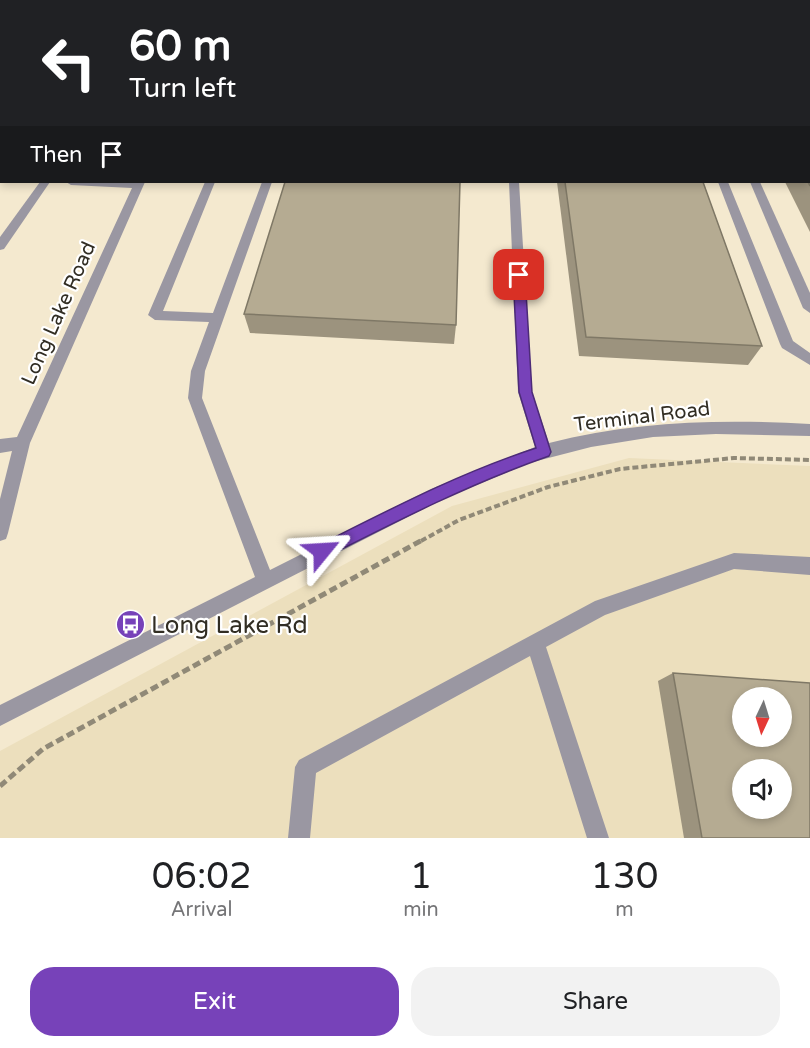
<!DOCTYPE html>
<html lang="en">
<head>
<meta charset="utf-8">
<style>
	body { margin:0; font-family:"Varela Round",sans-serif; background:#f2f2f2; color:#202124; height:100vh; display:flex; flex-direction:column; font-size:22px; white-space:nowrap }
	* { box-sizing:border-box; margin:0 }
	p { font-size:20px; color:#757577 }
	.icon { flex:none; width:33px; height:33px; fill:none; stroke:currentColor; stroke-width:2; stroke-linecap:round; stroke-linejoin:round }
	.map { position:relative; height:838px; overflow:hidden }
	.drawer { display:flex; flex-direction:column; background:#fff; flex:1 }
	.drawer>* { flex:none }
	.hud { position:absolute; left:0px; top:0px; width:810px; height:183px; box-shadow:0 3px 9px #0003; background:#202124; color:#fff; overflow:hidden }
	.needle { width:39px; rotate:184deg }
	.tools { position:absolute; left:732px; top:687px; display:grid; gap:12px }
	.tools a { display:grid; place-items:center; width:60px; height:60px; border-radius:50%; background:#fff; box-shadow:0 3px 9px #0003; font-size:30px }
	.pin { position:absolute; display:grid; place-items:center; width:51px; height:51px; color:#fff; margin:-26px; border-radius:12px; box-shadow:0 3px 9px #0006 }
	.me { position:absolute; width:66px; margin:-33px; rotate:63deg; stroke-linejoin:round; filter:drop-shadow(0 0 4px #0008) }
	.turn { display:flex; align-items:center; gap:21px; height:126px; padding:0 30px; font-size:27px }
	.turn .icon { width:78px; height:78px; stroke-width:2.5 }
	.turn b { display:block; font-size:42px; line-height:51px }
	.then { display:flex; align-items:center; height:57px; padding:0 30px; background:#0003; gap:12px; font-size:22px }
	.eta { display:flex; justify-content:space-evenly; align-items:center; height:102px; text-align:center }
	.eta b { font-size:36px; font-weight:600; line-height:42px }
	.primary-button { display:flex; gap:12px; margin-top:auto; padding:12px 30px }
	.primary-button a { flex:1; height:69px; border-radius:24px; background:#7742b9; color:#fff; font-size:24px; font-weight:600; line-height:69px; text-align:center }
	.primary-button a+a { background:#f2f2f2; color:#202124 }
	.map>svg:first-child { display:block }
	.built { fill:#ecdfbd; fill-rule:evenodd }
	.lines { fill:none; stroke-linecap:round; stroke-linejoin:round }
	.path-far1 { stroke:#908977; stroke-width:4; stroke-dasharray:6 3; stroke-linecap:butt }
	.path { stroke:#908977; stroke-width:5; stroke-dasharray:8 4; stroke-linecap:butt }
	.minor { fill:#9a97a2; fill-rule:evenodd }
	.wall { fill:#9c937e }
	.building { fill:#b5ab92; stroke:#7f7866; stroke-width:1.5; fill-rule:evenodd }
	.route { fill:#7742b9; stroke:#4d2b78; stroke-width:1.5 }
	.labels { text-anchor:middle; stroke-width:4.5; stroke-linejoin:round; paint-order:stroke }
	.street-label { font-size:20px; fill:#312d23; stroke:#fff }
	.near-poi-label { font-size:24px; fill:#312d23; stroke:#fff; text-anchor:start }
</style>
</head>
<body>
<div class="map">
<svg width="810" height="838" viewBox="0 0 810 838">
	<rect width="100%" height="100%" fill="#f4e9cf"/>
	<path class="built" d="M629 458 810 466V838H0V751L452 506ZM742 698H782V736H742ZM742 770H782V808H742Z"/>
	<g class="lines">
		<polyline class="path-far1" points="421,541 459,520 548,487 620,469 734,458 810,460"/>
		<polyline class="path" points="0,786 43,749 424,539"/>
		<g class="minor">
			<rect x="126" y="0" width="8" height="2"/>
			<polygon points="621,0 629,0 631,2 622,2"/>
			<rect x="665" y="0" width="8" height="2"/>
			<polygon points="731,0 739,0 741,2 732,2"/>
			<polygon points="808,98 810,99 810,105 808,104"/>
			<rect x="0" y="146" width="2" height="6"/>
			<polygon points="0,176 2,182 5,182 0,182"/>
			<polygon points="40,182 50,182 4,249 0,250 0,237"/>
			<polygon points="66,182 145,182 30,443 8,533 6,539 0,541 0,499 12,451 0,453 0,439 17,437 132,188 71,185"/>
			<path d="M205 182H215L163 311 213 313 262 182H272L205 371 202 398 270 570 431 489 535 447 518 392 509 182H519L532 392 549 443C635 421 722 419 810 424V436L716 434 653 437 591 447 529 463 443 499 0 726V705L255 577 188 398 191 371 209 322 155 320 148 315Z"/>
			<polygon points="718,182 728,182 793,341 810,353 810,365 782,348 780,344"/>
			<polygon points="750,182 760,182 810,293 810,313 803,308"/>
			<polygon points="734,553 810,557 810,575 734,569 605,615 546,647 609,838 587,838 530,656 316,773 310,838 288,838 295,767 299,760 595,601"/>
		</g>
	</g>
	<g class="wall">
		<polygon points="808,18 810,18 810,69 808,67"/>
		<polygon points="810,150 810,232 785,182 808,182"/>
		<polygon points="557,182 703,182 762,346 748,365 579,356"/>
		<polygon points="244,314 456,325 454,344 250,333"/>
		<polygon points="673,673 810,838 684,838 658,681"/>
	</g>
	<g class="building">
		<polygon points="187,0 453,0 503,2 186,2"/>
		<polygon points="808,18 810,18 810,35 808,33"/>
		<polygon points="808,150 810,150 810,186 808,182"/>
		<polygon points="285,182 460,182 456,325 244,314"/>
		<polygon points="565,182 703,182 762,346 586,337"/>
		<path d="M673 673 810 683V838H702ZM742 698H782V736H742ZM742 770H782V808H742Z"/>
	</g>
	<path class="route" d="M519 271 525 275 532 392 551 452 549 456C472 483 401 519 328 556L322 559 317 556 315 551 317 546C389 510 459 473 536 448L519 392 513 275Z"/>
	<defs>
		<symbol id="bus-disc" viewBox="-11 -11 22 22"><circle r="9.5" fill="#7742b9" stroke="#fff"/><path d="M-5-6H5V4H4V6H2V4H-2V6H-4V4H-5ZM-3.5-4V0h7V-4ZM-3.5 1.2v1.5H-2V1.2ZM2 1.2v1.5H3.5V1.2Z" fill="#fff"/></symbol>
	</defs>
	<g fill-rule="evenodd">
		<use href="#bus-disc" x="114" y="608" width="33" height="33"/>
	</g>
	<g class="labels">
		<g class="street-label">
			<text transform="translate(58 313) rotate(-66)" y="7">Long Lake Road</text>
			<text transform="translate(642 416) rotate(-7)" y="7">Terminal Road</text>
		</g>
		<g class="near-poi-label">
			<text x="151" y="633">Long Lake Rd</text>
		</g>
	</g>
</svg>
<div class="tools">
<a><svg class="needle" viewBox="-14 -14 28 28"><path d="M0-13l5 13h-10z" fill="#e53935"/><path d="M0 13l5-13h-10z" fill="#757577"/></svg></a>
<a><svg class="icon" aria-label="sound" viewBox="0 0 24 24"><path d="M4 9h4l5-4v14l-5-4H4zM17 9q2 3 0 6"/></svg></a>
</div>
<div class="pin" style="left:519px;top:275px;background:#d93025"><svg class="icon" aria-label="arrive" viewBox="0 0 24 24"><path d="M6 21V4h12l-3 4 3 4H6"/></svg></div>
<svg class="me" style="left:322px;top:551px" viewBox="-20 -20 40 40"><path d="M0-17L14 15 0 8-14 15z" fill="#7742b9" stroke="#fff" stroke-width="4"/></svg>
<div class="hud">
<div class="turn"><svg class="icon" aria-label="left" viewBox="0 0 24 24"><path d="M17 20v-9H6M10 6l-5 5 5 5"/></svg><div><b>60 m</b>Turn left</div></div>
<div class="then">Then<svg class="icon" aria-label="arrive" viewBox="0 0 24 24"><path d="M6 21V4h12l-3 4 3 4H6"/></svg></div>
</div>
</div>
<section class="drawer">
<div class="eta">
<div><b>06:02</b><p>Arrival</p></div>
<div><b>1</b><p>min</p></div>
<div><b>130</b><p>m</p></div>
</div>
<div class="primary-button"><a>Exit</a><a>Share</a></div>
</section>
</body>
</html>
